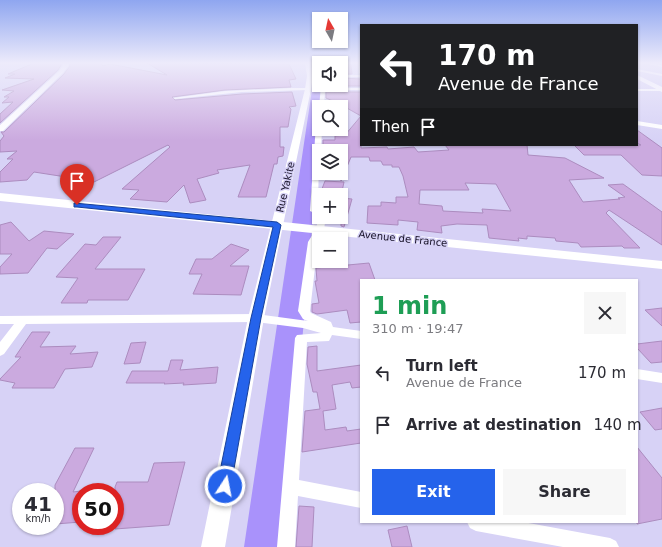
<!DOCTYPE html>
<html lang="en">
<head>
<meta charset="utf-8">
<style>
	body { margin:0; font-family:"DejaVu Sans",sans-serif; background:#f7f7f7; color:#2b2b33; height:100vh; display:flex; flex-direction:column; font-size:15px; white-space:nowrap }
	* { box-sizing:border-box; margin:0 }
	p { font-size:13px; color:#7c7c81 }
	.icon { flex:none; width:22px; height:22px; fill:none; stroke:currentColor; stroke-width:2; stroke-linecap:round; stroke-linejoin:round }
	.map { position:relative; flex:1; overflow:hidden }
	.details { position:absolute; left:360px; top:279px; width:278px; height:244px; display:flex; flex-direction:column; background:#fff; border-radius:0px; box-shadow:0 1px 3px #0004 }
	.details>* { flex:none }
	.guide { position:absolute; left:360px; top:24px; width:278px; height:122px; border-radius:0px; box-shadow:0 1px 3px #0004; background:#202124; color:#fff; overflow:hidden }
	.needle { width:26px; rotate:351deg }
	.tools { position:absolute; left:312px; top:12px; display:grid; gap:8px }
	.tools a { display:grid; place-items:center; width:36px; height:36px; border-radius:0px; background:#fff; box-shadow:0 1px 3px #0004; font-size:20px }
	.speed { position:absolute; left:12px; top:483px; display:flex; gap:8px; font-size:20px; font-weight:700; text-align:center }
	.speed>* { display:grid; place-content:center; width:52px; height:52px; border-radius:50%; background:#fff; box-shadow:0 1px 3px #0004; line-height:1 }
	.speed small { font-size:10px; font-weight:400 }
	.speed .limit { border:6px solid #d22; background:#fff; color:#111 }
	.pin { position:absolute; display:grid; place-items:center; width:34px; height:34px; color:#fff; margin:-41px -17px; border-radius:50% 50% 50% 0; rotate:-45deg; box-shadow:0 0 4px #0007 }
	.pin .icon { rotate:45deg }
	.me { position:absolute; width:44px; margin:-22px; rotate:11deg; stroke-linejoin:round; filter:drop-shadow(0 0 3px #0008) }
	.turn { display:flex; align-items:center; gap:14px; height:84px; padding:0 12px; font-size:18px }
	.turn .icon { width:52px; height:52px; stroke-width:2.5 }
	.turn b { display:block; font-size:28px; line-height:34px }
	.then { display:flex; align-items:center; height:38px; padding:0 12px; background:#0003; gap:8px; font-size:15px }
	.round { display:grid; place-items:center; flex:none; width:42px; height:42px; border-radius:0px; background:#f7f7f7 }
	.headline { display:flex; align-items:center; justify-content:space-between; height:68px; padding:0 12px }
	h1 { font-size:24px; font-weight:600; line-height:30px; color:#1e9e55 }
	.cta { display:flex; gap:8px; margin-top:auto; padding:8px 12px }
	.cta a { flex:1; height:46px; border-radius:0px; background:#2563eb; color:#fff; font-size:16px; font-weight:600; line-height:46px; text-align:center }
	.cta a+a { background:#f7f7f7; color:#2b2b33 }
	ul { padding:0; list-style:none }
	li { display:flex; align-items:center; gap:12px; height:52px; padding:0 12px }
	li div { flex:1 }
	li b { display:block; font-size:15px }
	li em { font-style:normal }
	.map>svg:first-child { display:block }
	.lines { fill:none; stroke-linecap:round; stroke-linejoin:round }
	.river { fill:#a992fb; fill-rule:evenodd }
	.building { fill:#cbaadf; stroke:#ac8cbf; fill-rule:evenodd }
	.street { fill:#fff; fill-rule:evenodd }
	.secondary { fill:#fff; fill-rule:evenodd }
	.primary { fill:#fff; fill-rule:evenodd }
	.route { fill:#2563eb; stroke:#184099 }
	.labels { text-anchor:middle; stroke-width:3; stroke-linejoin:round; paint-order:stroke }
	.street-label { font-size:10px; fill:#151025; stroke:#d7d2f6 }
</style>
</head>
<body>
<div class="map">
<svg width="662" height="547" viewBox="0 0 662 547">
	<rect width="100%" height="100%" fill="#d7d2f6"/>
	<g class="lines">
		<polygon class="river" points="319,73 319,85 323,85 321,107 319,107 320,129 314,206 284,547 244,547 314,76"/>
	</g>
	<g class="building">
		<polygon points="34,63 61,63 61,65 58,70 0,123 0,114 13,102 2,103 9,97 4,97 14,91 2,90 34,79 5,78 15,74 8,74"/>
		<polygon points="70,63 101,63 103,66 110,64 167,75 147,63 289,64 296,79 289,80 291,87 225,90 172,97 175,100 242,94 292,92 296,106 289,107 291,109 288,127 280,127 280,147 284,147 283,156 278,157 277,164 274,164 266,197 238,197 250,165 217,170 219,173 197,179 206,200 190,203 184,185 167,202 130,199 139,190 122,189 170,147 168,145 92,183 79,179 34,172 27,180 0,182 0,172 13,159 7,159 17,151 0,152 0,141 4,136 1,132 4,132 64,74 70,66"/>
		<polygon points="341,63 351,64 352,74 341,74"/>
		<polygon points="341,78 361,79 361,86 326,86 326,85 341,85"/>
		<path d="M326 92H361V148L387 147 388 149 414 147 418 152 449 150 445 145H527L528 155 565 158 604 178 569 180 583 202 620 199 618 198 625 197 608 185 623 184 662 212V245L609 210 606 213 640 248H624L622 246 581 247 578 243 556 241 555 238 527 236V239L518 238 519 241 489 238 487 225 457 224 441 226 442 233 417 230 418 222 398 220V225L367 223 368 206H381V202L396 203V197H408L403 176 399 167H392V165H383L381 161H370L369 157H351L341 181V150L323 148V140H335V136L345 135 361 116 338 103H333V101L326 98ZM465 183 496 184 511 211 482 209 483 213 443 211 442 206 419 204 420 190H469Z"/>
		<polygon points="637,130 662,148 662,176 642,175 621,155 584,155 574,145 641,145 637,143"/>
		<polygon points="325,181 344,182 341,196 320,194"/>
		<polygon points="341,198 352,199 344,227 341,226"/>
		<polygon points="11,222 29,241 44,231 74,234 57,249 47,248 28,273 0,274 0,267 12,254 0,254 0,225"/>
		<polygon points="103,237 121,237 95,269 145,269 128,300 88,300 87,303 61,303 78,278 56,277 85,244 96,245"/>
		<polygon points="231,244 249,250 230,266 249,266 241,295 193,294 202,274 189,274 196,259 212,259"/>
		<polygon points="369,263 375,280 361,280 361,322 350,323 347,310 317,314 312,312 312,304 319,303 315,281 317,281 316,268"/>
		<polygon points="662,308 662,326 645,310"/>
		<polygon points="32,332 50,332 40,347 76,346 70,354 98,352 92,367 65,369 54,388 12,388 15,383 0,380 0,379 21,357 15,357"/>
		<polygon points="662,341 662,362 651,363 637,348 637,344"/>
		<polygon points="146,342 140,363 124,364 131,343"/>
		<polygon points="317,346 317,371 361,365 361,387 352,388 350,382 332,385 336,409 323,411 325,430 346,427 347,431 361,429 361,443 302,452 305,411 320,409 317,392 313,392 307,364 308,347"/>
		<polygon points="171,360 183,360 180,370 218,367 216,383 183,385 184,383 164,384 165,383 126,383 132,371 168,371"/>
		<polygon points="662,408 662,429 655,430 640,412"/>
		<polygon points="637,447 662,478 662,519 637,524"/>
		<polygon points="75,448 94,448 73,492 81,491 81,522 55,524 55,485"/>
		<polygon points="185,462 169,525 115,529 115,487 117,482 148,482 154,463"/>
		<polygon points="299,506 314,507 312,547 296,547"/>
		<polygon points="407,526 412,547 392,547 388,530"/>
	</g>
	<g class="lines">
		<g class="street">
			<polygon points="358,63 361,63 361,74 359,73"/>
			<polygon points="648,63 662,65 662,67 649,64"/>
			<polygon points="637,69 662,74 662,76 637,71"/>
			<rect x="341" y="75" width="20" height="2"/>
			<polygon points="321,85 325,85 325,88 361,88 361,90 325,90 324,107 319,108"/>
			<polygon points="291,88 308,88 310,89 308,90 242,92 175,99 173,98 225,91"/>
			<rect x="637" y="89" width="25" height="2"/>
			<polygon points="637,121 662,125 662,129 637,125"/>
			<polygon points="319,122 319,129 322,129 321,151 319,151 318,210 319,210 319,217 326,217 324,229 318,242 310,311 311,313 331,322 333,327 361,331 361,339 332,335 329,341 307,342 299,480 361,492 361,508 298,496 295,547 277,547 295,338 297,335 321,333 303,328 256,322 26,324 4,354 0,356 0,342 14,324 0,324 0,316 256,314 308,321 303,319 298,311 308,242 316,229 319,215 310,211 316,124"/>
			<polygon points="637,369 662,373 662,383 637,379"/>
			<polygon points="467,522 523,522 610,538 616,541 619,547 563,547 476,531 470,528"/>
		</g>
		<g class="secondary">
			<polygon points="62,63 68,63 69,65 63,73 3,131 0,131 0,125 59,71 63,65"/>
			<polygon points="305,63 311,63 313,76 311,89 264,318 225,547 201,547 248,318 305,89 307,76"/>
			<polygon points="637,75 662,87 662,92 637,79"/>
		</g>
		<polygon class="primary" points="0,193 662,261 662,269 0,201"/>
	</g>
	<linearGradient id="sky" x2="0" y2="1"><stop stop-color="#8fa6f0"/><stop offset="0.45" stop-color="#edebfb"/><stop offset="1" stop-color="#edebfb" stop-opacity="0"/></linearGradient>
	<rect width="662" height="140" fill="url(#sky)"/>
	<polygon class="route" points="74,203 277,222 281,225 261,318 230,491 225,493 220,491 217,486 251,318 273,227 77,207 74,207"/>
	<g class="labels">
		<g class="street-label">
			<text transform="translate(285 187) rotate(-77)" y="4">Rue Yakite</text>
			<text transform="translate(403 238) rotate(6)" y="4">Avenue de France</text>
		</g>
	</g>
</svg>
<div class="tools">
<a><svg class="needle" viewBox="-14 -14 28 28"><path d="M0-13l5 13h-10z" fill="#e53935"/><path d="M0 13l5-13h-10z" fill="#7c7c81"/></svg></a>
<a><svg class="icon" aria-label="sound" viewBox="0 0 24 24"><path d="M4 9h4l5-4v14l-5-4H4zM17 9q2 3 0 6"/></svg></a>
<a><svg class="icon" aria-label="search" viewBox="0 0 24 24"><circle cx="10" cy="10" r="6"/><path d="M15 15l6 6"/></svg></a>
<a><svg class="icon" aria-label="layers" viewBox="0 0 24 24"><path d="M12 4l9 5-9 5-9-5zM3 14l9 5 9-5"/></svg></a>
<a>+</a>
<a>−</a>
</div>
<div class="speed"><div>41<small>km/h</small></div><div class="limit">50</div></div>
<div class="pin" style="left:77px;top:205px;background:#d93025"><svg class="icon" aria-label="arrive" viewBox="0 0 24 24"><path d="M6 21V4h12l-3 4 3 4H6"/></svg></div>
<svg class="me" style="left:225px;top:486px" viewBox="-20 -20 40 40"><circle r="17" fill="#2563eb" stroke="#fff" stroke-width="3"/><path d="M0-11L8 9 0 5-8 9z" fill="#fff"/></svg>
<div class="guide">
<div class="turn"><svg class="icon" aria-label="left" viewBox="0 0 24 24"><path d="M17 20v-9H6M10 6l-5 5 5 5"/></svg><div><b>170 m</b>Avenue de France</div></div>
<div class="then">Then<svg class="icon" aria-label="arrive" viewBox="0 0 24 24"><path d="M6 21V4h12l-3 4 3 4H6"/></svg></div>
</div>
<section class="details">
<div class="headline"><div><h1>1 min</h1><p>310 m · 19:47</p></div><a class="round"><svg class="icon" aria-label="close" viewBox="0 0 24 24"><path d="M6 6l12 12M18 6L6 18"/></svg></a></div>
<ul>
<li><svg class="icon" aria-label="left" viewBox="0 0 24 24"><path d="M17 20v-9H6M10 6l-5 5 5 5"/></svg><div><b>Turn left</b><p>Avenue de France</p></div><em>170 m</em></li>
<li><svg class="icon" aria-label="arrive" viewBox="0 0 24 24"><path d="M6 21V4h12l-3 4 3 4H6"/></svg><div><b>Arrive at destination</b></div><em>140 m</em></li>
</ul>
<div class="cta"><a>Exit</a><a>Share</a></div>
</section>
</div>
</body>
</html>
